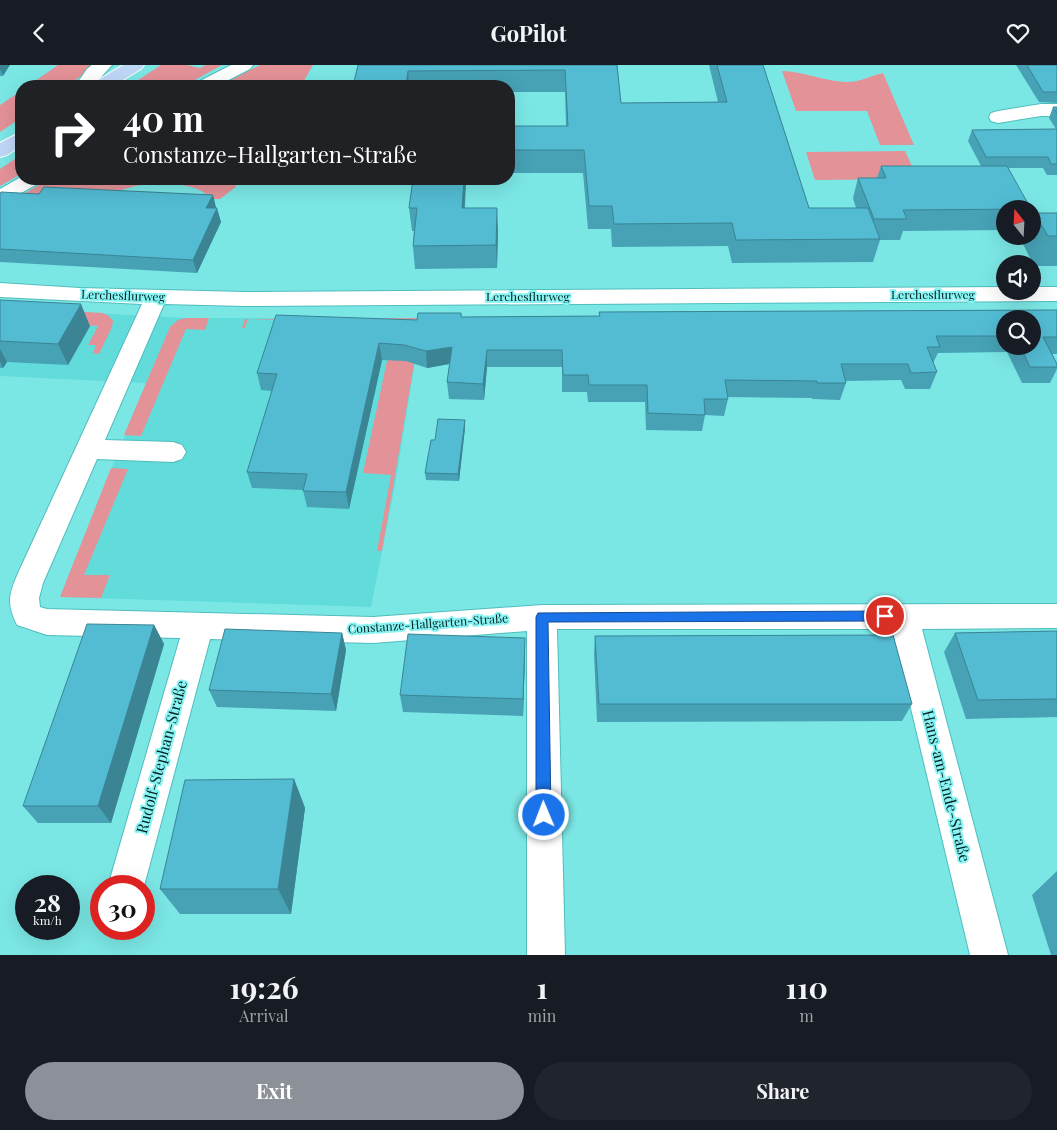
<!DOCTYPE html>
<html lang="en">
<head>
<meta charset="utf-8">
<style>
	body { margin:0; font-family:"Playfair Display",serif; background:#20242c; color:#f1f3f6; height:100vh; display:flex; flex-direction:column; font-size:19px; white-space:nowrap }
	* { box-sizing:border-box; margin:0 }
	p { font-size:16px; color:#9ea1a6 }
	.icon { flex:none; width:28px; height:28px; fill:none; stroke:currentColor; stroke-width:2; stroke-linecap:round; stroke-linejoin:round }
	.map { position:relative; height:890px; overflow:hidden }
	.side { display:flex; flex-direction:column; background:#171b24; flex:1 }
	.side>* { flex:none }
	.hud { position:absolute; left:15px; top:15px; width:500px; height:105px; border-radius:20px; box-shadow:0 5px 20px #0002; background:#202124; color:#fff; overflow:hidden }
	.needle { width:32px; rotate:342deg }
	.tools { position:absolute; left:996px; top:135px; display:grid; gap:10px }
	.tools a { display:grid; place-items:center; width:45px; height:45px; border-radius:50%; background:#171b24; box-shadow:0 5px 20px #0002; font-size:25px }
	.speed { position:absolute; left:15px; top:810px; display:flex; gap:10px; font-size:25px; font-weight:700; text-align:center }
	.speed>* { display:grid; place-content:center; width:65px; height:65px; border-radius:50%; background:#171b24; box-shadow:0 5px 20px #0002; line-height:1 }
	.speed small { font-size:12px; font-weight:400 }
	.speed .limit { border:8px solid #d22; background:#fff; color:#111 }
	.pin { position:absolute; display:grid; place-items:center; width:42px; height:42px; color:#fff; margin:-21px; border:2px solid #fff; border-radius:50%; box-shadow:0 1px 5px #0007 }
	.me { position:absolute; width:55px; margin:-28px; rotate:359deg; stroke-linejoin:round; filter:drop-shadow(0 0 4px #0008) }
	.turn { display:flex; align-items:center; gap:18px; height:105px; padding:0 25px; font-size:22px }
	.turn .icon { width:65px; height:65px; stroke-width:2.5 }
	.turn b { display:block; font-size:35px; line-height:42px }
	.eta { display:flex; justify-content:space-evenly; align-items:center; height:85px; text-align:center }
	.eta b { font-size:30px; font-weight:700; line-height:35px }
	.button { display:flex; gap:10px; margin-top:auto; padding:10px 25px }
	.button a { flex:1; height:58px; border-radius:30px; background:#8c9099; color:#fff; font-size:20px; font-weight:700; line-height:58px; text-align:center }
	.button a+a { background:#20242c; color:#f1f3f6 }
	header { display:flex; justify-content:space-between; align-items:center; height:65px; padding:0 25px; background:#171b24; font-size:22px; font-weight:700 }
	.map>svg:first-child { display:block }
	.built { fill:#61dcdb }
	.green { fill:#e39298 }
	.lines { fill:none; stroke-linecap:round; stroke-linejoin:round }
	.minor-casing { stroke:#4fbdbc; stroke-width:2 }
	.major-casing { stroke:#fff; stroke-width:2 }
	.minor { fill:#fff; fill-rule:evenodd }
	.major { fill:#bfd7f7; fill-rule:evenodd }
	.wall { fill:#47a2b5; fill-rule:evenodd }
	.shaded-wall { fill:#3a8494 }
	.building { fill:#53bcd3; stroke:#3a8494 }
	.route { fill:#1a73e8; stroke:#114b97 }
	.labels { text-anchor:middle; stroke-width:4; stroke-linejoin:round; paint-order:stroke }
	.street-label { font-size:12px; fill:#001f1f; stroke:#88f4f3 }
	.near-street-label { font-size:15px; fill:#001f1f; stroke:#88f4f3 }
</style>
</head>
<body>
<header><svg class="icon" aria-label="back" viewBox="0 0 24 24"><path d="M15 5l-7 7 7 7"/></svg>GoPilot<svg class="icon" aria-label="heart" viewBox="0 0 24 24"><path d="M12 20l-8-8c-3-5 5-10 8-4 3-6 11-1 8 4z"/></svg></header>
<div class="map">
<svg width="1057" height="890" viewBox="0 0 1057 890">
	<rect width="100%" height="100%" fill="#7be7e5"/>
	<polygon class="built" points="0,243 186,253 422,253 395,420 371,542 60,532 146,318 0,311"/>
	<g class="green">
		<polygon points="58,0 111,0 95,0 68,21 28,21"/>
		<polygon points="161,0 187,0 200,3 206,0 222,0 184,21 129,21"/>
		<polygon points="260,0 313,0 301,21 220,21"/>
		<path d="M782 6C805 6 835 21 857 16 865 14 874 10 883 8L914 80H880L867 46H796Z"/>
		<polygon points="21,26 21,53 0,67 0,40"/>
		<polygon points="905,86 918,114 815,115 806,87"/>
		<polygon points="21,90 21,109 0,121 0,104"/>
		<path d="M49 114H216L237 121 220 134H210C201 117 161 118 142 120 134 120 128 124 120 125 105 128 75 123 58 122L51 133 7 139Z"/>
		<polygon points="32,244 103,248 109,251 113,256 112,262 99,289 93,288 96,280 88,280 98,261 25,257"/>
		<polygon points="186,253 209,253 205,265 186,264 141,371 124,370 170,262 178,255"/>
		<polygon points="422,253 382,486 377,486 391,410 363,408 393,268 283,255 248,254 245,263 242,263 245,254"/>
		<polygon points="111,403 128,404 84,510 110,510 101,533 60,532"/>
	</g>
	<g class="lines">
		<defs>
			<g id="minor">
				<polygon points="92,0 112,0 93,21 75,21 87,4"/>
				<polygon points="231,0 253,0 250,4 217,21 195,21 198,17"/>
				<polygon points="1041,39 1057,39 1057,51 1041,51 998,58 991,56 989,52 991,48 998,46"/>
				<polygon points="21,112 21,114 42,114 39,118 7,136 0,138 0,124"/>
				<path d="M0 218 80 223 245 227 1005 222V226H1032V222H1057V236L245 241 164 239 105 375 173 377 182 380 186 387 182 394 173 397 97 394 43 518 39 533 40 542 47 544 373 552 542 540 1057 539V563L922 564 1008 890H970L892 564H557L565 890H527V566L373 578 210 574 144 821H108L180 573 47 570 17 560C6 537 9 529 19 506L142 239 0 232Z"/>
			</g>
			<g id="major">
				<polygon points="123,0 144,0 141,4 113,21 92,21 95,17"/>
				<polygon points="21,67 21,81 7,90 0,92 0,78"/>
			</g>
		</defs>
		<use href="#minor" class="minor-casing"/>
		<use href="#major" class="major-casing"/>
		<use href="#minor" class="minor"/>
		<use href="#major" class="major"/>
	</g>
	<g class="wall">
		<polygon points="0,0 3,11 0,11"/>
		<polygon points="358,0 617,0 621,38 718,37 709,0 763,0 809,143 856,143 853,133 858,113 877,113 881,101 981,101 968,76 972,65 1056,64 1049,53 1053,42 1057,42 1057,110 1047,110 1043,103 1009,103 1005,144 1005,165 903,166 900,175 880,175 873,197 732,198 728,181 612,182 611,164 588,164 583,108 509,108 509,61 566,61 565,27 509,27 509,21 353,21"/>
		<polygon points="1016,0 1057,0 1057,38 1039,37"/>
		<polygon points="413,114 466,114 465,143 498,166 497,203 415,204 413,181 414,166 412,166 409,143"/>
		<polygon points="0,129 213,130 216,143 221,157 197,208 0,197"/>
		<polygon points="1034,148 1057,148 1057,201 1034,201 1022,177 1024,171 1032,171 1032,152"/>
		<polygon points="0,235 90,261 68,300 7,297 3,303 0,303"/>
		<path d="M1057 245V289H1052L1057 299V304L1050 318H1022L1007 287 938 288 933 298 937 307 930 324H905L901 315 845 316 846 318 840 335 812 334V333L727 332 728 334 724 351 705 350 702 366 646 365 645 337H588L587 327H562V302H487L484 335 449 334 447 317 450 299 427 303 406 296 382 295 349 444 307 442 303 425 252 423 247 407 272 326 261 325 257 308 417 255 461 248 462 252 599 251V247ZM1005 254 1032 281H1005Z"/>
		<polygon points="465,355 465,363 459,416 426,415 425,408 435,375"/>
		<polygon points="154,560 164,579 111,758 38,758 23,741"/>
		<polygon points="1057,566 1057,652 966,654 944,587 955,568"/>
		<polygon points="342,568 346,585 336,646 217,642 209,625"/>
		<polygon points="595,571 912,639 902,656 597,657 594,589"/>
		<polygon points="525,590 523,651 403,647 400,630"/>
		<polygon points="294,714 305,743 291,849 180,849 160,824"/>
		<polygon points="1057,806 1057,890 1051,890 1032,830"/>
	</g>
	<g class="shaded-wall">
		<polygon points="0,0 10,0 3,11 0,4"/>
		<polygon points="408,6 409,21 406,21"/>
		<polygon points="464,114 466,114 463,166 462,143"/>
		<polygon points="213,130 216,143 210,156 206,143"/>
		<polygon points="217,143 221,157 197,208 193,195"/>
		<polygon points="497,143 498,166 497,203 496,180"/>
		<polygon points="81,239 90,261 68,300 58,279"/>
		<polygon points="379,278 382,295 349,444 346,427"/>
		<polygon points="452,282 454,298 427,303 426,286"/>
		<polygon points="0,284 7,297 3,303 0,296"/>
		<polygon points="487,285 487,302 484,335 483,319"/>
		<polygon points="465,355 465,363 459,416 458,409"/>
		<polygon points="154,560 164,579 111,758 98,741"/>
		<polygon points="342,568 346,585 336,646 331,629"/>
		<polygon points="525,573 525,590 523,651 523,634"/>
		<polygon points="294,714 305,743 291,849 278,824"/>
	</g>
	<g class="building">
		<polygon points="358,0 617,0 621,38 727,37 717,0 763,0 809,143 868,143 880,174 736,175 732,158 614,159 612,141 589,141 584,85 509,85 509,61 568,61 565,5 408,6 406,21 353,21"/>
		<polygon points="1027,0 1057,0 1057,27 1043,27"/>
		<polygon points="1053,42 1057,42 1057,48"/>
		<polygon points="1057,64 1057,99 1051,99 1048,92 986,92 972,65"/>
		<polygon points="881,101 1007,101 1031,144 903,145 907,154 874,154 858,113 886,113"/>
		<polygon points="413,114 464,114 462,143 497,143 496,180 413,181 417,143 409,143"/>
		<polygon points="44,122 213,130 206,143 217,143 193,195 0,184 0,129 1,127 39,129"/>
		<polygon points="1034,148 1057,148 1057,171 1048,171"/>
		<polygon points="0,235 81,239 58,279 0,276"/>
		<polygon points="1057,245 1057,272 1043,272 1057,299 1057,302 1030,302 1020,281 1032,281 1032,254 1005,254 1005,271 936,271 940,282 927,282 937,307 911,308 908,299 841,299 846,318 817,318 817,316 725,315 728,334 704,334 705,350 648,348 647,320 589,320 588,310 563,310 562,285 487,285 483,319 447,317 452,282 426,286 404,280 379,278 346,427 303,426 307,409 247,407 277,309 257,308 276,250 417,255 418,248 461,248 461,252 600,251 599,247"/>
		<polygon points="438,354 465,355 458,409 425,408 431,375 435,375"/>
		<polygon points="87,559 154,560 98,741 23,741"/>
		<polygon points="225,564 342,568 331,629 209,625"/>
		<polygon points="1057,566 1057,634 978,635 955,568"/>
		<polygon points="408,569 525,573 523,634 400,630"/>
		<polygon points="893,570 912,639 599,639 595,571"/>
		<polygon points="294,714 278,824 160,824 185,715"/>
	</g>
	<polygon class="route" points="885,546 889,547 891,551 889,555 885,556 548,557 551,750 549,755 544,757 538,755 536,750 536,552 538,548"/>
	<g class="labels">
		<g class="street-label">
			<text x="933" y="234">Lerchesflurweg</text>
			<text transform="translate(123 231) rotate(2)" y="4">Lerchesflurweg</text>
			<text x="528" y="236">Lerchesflurweg</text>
			<text transform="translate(428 559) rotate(-4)" y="4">Constanze-Hallgarten-Straße</text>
		</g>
		<g class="near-street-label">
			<text transform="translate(162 692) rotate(-75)" y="5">Rudolf-Stephan-Straße</text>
			<text transform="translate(946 721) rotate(76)" y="5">Hans-am-Ende-Straße</text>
		</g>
	</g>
</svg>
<div class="tools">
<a><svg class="needle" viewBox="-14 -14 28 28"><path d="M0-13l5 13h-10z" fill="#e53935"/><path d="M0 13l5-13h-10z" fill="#9ea1a6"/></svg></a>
<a><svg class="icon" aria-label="sound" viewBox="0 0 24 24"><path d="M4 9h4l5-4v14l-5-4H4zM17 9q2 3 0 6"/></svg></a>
<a><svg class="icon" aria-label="search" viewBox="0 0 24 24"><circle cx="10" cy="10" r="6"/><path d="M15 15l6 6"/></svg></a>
</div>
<div class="speed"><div>28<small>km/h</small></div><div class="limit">30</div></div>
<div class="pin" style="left:885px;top:551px;background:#d93025"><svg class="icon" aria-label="arrive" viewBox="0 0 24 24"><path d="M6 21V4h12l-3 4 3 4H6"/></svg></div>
<svg class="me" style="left:544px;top:750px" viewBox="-20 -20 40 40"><circle r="17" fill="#1a73e8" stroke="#fff" stroke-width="3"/><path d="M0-11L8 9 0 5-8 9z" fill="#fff"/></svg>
<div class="hud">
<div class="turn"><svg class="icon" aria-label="right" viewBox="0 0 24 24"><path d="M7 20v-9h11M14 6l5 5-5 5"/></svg><div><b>40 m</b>Constanze-Hallgarten-Straße</div></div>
</div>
</div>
<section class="side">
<div class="eta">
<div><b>19:26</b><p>Arrival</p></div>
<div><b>1</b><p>min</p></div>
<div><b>110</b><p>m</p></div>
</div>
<div class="button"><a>Exit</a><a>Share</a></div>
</section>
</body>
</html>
